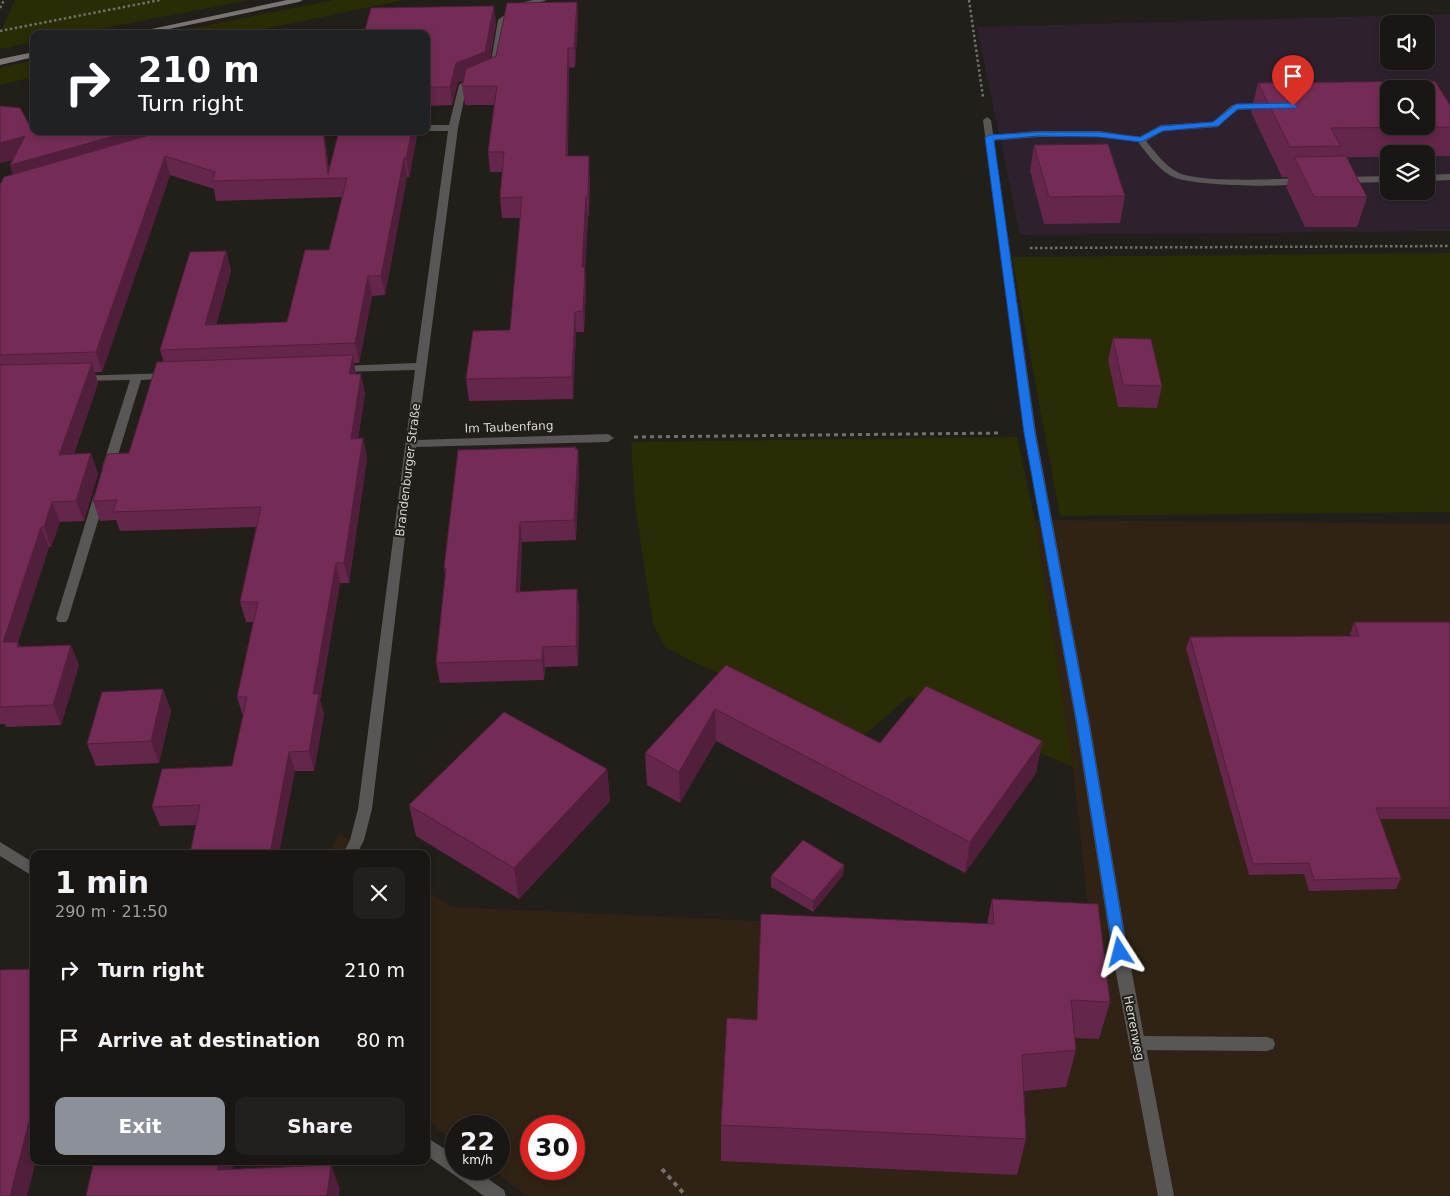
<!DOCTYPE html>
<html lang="en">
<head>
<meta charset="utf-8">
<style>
	body { margin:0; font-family:"DejaVu Sans",sans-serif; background:#231f1d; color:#f1f3f6; height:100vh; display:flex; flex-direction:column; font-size:19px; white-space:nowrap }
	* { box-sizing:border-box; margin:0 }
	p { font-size:16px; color:#9f9fa0 }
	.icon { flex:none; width:28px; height:28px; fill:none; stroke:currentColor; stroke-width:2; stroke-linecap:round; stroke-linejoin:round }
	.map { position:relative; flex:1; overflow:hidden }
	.panel { position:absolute; left:30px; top:850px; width:400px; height:315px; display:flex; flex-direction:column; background:#1a1614; border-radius:10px; box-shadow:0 2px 8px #0003,0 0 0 1px #383534 }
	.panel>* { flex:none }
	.banner { position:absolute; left:30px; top:30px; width:400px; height:105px; border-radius:10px; box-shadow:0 2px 8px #0003,0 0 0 1px #383534; background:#202124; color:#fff; overflow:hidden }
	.fabs { position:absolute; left:1380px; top:15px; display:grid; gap:10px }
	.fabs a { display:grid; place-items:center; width:55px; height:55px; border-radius:10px; background:#1a1614; box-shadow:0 2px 8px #0003,0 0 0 1px #383534; font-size:25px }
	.speed { position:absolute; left:445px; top:1115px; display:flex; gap:10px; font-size:25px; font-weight:700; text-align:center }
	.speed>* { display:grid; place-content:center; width:65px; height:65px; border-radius:50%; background:#1a1614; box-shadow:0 2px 8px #0003,0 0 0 1px #383534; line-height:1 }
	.speed small { font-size:12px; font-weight:400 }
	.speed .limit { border:8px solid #d22; background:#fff; color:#111 }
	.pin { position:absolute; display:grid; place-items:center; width:42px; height:42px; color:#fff; margin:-51px -21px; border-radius:50% 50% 50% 0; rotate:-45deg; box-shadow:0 0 5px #0007 }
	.pin .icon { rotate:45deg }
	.me { position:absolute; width:55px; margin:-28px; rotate:351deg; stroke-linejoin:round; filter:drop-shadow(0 0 4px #0008) }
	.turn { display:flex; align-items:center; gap:18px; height:105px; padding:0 25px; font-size:22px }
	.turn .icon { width:65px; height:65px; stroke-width:2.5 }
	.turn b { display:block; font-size:35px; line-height:42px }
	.round { display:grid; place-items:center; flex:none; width:52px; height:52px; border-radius:10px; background:#231f1d }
	.head { display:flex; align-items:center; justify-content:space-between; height:85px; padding:0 25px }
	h1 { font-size:30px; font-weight:700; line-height:38px }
	.button { display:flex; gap:10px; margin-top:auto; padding:10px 25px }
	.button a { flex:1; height:58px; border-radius:10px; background:#8c9099; color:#fff; font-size:20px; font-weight:700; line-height:58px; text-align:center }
	.button a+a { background:#231f1d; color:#f1f3f6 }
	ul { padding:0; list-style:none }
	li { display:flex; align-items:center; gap:15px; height:70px; padding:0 25px }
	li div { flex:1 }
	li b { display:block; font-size:19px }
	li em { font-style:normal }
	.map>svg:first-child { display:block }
	.commercial { fill:#302315; fill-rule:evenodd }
	.industrial { fill:#2d212e; fill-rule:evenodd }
	.green { fill:#292c05 }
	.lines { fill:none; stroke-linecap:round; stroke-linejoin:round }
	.path-far2 { stroke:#726f6c; stroke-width:2.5; stroke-dasharray:2.5 2.5; stroke-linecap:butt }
	.path-far1 { stroke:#726f6c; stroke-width:3; stroke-dasharray:4 4; stroke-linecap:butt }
	.path { stroke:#726f6c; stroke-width:4; stroke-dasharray:4.5 4.5; stroke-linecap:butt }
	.service { fill:#595656; fill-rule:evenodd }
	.minor { fill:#595656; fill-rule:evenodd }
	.secondary { fill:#7a7575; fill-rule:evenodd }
	.wall { fill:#64264a }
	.shaded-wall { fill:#511f3c }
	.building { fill:#742c56; stroke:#511f3c; fill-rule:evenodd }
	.route { fill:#1a73e8; stroke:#114b97 }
	.labels { text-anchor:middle; stroke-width:4; stroke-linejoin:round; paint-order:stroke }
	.street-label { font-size:12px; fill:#d9d7d4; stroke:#221e1a }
</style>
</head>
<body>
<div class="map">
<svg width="1450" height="1196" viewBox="0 0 1450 1196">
	<rect width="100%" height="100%" fill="#221e1a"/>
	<g class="commercial">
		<path d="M1035 520 1450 524V1196H527L491 1169H499V1126H456V1143L426 1120V890L452 907 1091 936 1073 767ZM531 1126H574V1169H531Z"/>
		<polygon points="340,834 370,854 327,854"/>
	</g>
	<path class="industrial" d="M1450 14V231L1020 235 977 27ZM1389 24H1426V61H1389ZM1389 89H1426V126H1389ZM1389 154H1426V191H1389Z"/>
	<g class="green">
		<polygon points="15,0 249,0 74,34 34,34 34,42 0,49 0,33"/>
		<polygon points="334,0 404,0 239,34 164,34"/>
		<polygon points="34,60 34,77 0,85 0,68"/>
		<polygon points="1450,253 1450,512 1060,516 1012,257"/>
		<polygon points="1017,437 1035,520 1073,767 909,696 863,737 691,661 665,647 653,624 635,505 631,442"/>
	</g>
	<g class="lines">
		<g class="path-far2">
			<polyline points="969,0 983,97"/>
			<polyline points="0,8 4,0"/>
			<polyline points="0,31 160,0"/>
			<polyline points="1030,248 1450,246"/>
		</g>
		<polyline class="path-far1" points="634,437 1002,433"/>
		<polyline class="path" points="662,1169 686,1196"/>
		<g class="service">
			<polygon points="533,0 547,0 526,7 506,21 497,73 490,75 489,73 498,20 520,3"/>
			<path d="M1269 103 1273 106 1272 108 1237 110 1218 127 1163 131 1146 141C1155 152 1166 167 1179 173 1202 183 1276 179 1303 178L1308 181 1306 183C1284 188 1193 186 1173 177 1159 170 1148 155 1138 142L1099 137H1038L989 141 984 138 989 135 1038 131H1099L1139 137 1161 125 1213 122 1232 105Z"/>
			<polygon points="1450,174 1450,180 1426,181 1426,175"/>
			<polygon points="1389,176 1389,182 1343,183 1338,180 1343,177"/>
			<polygon points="1137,1036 1267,1037 1273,1039 1275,1044 1273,1049 1267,1051 1137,1050 1131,1048 1129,1043 1131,1038"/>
		</g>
		<g class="minor">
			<polygon points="463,82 467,85 458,128 417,440 608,434 614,438 608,442 416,447 372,809 364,840 357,854 343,854 350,840 358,809 415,370 340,372 335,369 340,366 416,363 448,131 426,131 426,125 449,125 459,85"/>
			<polygon points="987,117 991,120 1036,433 1090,724 1128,952 1174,1196 1158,1196 1112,952 1076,724 1024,433 983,120"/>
			<polygon points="170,373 175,376 174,378 141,380 114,468 108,472 104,471 102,468 130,380 80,381 76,380 75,378 76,376"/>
			<polygon points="100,491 106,495 68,619 66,622 58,622 56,619 94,495"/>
			<polygon points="0,842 34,863 34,877 0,856"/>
			<polygon points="426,1137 456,1156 456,1169 474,1169 504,1190 506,1196 484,1196 426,1155"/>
		</g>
		<g class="secondary">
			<polygon points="287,0 303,0 299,2 145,34 128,34"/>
			<polygon points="34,52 34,57 0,65 0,59"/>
		</g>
	</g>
	<g class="wall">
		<polygon points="577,2 578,21 575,67 569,68 568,156 590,176 589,216 588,216 585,269 586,288 584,332 576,332 573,399 469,401 466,379 510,330 521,218 502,218 500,198 502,172 490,172 488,152 494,105 465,105 462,86 464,80 458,82 452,105 426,106 426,34 496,24 490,59 496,56"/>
		<polygon points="1258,83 1450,105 1450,156 1426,156 1426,154 1389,154 1389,157 1346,157 1367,197 1357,227 1305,227 1286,187 1289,177 1282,177 1251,112"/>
		<polygon points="0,106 34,131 324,131 329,170 418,131 409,177 407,177 385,295 372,296 359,363 354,363 356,374 365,393 358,439 363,438 367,458 349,583 340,583 320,701 324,714 314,771 295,771 196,825 160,826 152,807 232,766 243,716 237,697 253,622 246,622 240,602 256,527 120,531 116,520 100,521 93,501 129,453 164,362 160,350 226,251 231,271 216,325 287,322 329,250 342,197 216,201 214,189 170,175 102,372 95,372 98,383 74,454 98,474 84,521 60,522 51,547 49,547 18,642 20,647 79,665 61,725 6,727 5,724 0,724 0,185 13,174 10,165 13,160 0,163"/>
		<polygon points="1034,145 1125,196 1120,223 1044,224 1030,171"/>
		<polygon points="1113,338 1162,386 1157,408 1118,407 1108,360"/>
		<polygon points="576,449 578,449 579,469 576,540 522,542 520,592 577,589 579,610 578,666 545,667 544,680 440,683 436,663 445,575 444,568"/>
		<polygon points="1354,622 1450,622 1450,819 1380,819 1401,878 1396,889 1309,891 1304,874 1249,875 1186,648 1190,637 1351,636 1350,634"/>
		<polygon points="726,665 880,743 1042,741 1036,773 965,873 716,741 680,803 647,785 645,753"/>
		<polygon points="163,689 171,711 159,763 96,766 87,744"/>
		<polygon points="607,769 610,801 519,899 416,836 409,805"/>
		<polygon points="844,865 843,875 813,912 771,887 771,876"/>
		<polygon points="992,899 1110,1002 1099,1039 1075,1038 1076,1050 1066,1087 1024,1091 1026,1139 1017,1175 721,1161 721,1125 757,1020 987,924"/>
	</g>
	<g class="shaded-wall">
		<polygon points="577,2 578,21 575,67 574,48"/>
		<polygon points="494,6 496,24 487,71 458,82 452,105 450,87 456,63"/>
		<polygon points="568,48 569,68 567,177 566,156"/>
		<polygon points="132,131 219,131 16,184 10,165"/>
		<polygon points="323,131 324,131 330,178 328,178"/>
		<polygon points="412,131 418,131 409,177 406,158"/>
		<polygon points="25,136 31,155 0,163 0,143"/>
		<polygon points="165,156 170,175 102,372 96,352"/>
		<polygon points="589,156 590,176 589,216 588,196"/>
		<polygon points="404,158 407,177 385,295 381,276"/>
		<polygon points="586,196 588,216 585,269 586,288 584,332 583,311 582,267"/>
		<polygon points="226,251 231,271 210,345 205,325"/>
		<polygon points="368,276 372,296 359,363 355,343"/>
		<polygon points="575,312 576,332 573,399 572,377"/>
		<polygon points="353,355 356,374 349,374"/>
		<polygon points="92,363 98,383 66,475 59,455"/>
		<polygon points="361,374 365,393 355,458 351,439"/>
		<polygon points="363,438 367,458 349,583 344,563"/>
		<polygon points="578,449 579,469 576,540 574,520"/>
		<polygon points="91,453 98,474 84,521 76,501"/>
		<polygon points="52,502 60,522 51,547 44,527"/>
		<polygon points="520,522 522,542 518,612 516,592"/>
		<polygon points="41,527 49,547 18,642 27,662 3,642"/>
		<polygon points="336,563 340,583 320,701 324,714 314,771 309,751 313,694"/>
		<polygon points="577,589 579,610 578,666 576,646"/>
		<polygon points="71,645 79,665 61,725 53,705"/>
		<polygon points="543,647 545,667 544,680 542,660"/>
		<polygon points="163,689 171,711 159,763 151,741"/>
		<polygon points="715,709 716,741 680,803 679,772"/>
		<polygon points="1042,741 1036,773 965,873 970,842"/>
		<polygon points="289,752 295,771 279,854 270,854"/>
		<polygon points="607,769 610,801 519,899 514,868"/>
		<polygon points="844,865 843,875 813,912 813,901"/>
		<polygon points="34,1102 34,1161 36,1161 27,1196 10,1196"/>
		<polygon points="219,1161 234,1161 228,1194 217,1170"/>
		<polygon points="331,1165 340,1189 339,1196 327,1196"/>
	</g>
	<g class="building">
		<polygon points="577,2 574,48 568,48 566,156 589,156 588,196 586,196 582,267 585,267 583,311 575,312 572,377 466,379 473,331 510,330 522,197 500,198 504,152 488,152 497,86 462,86 466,69 496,56 507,3"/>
		<polygon points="494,6 485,52 456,63 450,87 426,87 426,34 364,34 371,8"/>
		<polygon points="311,31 312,34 282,34"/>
		<path d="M1435 81 1450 105V127L1331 128 1341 146 1290 147 1258 83ZM1389 89H1426V126H1389Z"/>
		<polygon points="0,106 20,108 30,126 34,118 34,131 132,131 10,165 25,136 0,143"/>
		<polygon points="168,131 323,131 328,174 339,131 412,131 406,158 404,158 381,276 368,276 355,343 160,350 190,252 226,251 205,325 287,322 305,250 329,250 347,178 212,181 215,172 165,156 96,352 0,355 0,185 4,177 153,134"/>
		<polygon points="1108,144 1125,196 1049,197 1034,145"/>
		<polygon points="1346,156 1367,197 1314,197 1294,157"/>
		<polygon points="1113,338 1151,339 1162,386 1123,385"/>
		<polygon points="353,355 349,374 361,374 351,439 363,438 344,563 336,563 313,694 319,694 309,751 289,752 270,854 190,854 200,805 152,807 162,769 232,766 247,697 237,697 258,602 240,602 261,507 113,512 117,500 93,501 107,454 129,453 157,362"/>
		<polygon points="92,363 59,455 91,453 76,501 52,502 44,527 41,527 3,642 18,642 17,647 71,645 53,705 0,707 0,365"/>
		<polygon points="576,447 575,449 578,449 574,520 520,522 516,592 577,589 576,646 543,647 542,660 436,663 446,568 444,568 458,450"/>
		<polygon points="1354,622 1450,622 1450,808 1376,808 1401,878 1314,880 1309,863 1253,864 1190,637 1359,636"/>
		<polygon points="726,665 880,743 926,686 1042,741 970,842 715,709 679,772 645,753"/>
		<polygon points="163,689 151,741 87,744 102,692"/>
		<polygon points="504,712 607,769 514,868 409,805"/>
		<polygon points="803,840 844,865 813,901 771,876"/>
		<polygon points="992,899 1098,904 1110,1002 1071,1000 1076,1050 1022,1055 1026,1139 721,1125 727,1018 757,1020 761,914 994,924"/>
		<polygon points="34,969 34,1102 10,1196 0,1196 0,970"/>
		<polygon points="94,1161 219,1161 217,1170 331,1165 327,1196 86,1196"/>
	</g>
	<polygon class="route" points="1293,103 1297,106 1296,108 1238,109 1218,126 1163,131 1141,142 1099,137 1038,136 994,140 1035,433 1089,724 1127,952 1125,956 1120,958 1115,956 1113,952 1077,724 1024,433 985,138 989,135 1038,132 1099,132 1140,137 1161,126 1213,122 1236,104"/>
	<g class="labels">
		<g class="street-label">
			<text transform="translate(509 427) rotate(-2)" y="4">Im Taubenfang</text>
			<text transform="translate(408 470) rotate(-83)" y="4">Brandenburger Straße</text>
			<text transform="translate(1134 1028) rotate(79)" y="4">Herrenweg</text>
		</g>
	</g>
</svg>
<div class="fabs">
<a><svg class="icon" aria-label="sound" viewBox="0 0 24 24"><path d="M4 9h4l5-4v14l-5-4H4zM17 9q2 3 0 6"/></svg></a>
<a><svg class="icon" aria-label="search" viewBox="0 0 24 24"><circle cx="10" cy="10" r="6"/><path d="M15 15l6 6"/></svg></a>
<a><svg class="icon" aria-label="layers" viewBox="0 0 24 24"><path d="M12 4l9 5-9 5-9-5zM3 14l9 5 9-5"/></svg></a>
</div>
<div class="speed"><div>22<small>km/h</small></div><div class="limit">30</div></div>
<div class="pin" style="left:1293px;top:106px;background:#d93025"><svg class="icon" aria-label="arrive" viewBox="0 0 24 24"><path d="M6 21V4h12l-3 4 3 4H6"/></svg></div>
<svg class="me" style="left:1120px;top:952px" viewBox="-20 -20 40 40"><path d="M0-17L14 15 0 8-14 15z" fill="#1a73e8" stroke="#fff" stroke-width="4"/></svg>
<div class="banner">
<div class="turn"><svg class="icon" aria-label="right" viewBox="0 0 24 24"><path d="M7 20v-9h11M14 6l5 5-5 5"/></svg><div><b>210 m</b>Turn right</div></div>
</div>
<section class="panel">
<div class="head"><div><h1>1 min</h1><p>290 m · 21:50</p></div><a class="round"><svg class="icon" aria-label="close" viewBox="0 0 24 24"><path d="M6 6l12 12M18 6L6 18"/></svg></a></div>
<ul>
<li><svg class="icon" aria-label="right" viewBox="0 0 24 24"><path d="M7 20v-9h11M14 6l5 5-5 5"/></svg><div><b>Turn right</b></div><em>210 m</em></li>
<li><svg class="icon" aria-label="arrive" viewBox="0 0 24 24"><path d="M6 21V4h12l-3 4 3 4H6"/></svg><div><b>Arrive at destination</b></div><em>80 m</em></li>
</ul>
<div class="button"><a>Exit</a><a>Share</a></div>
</section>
</div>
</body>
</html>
